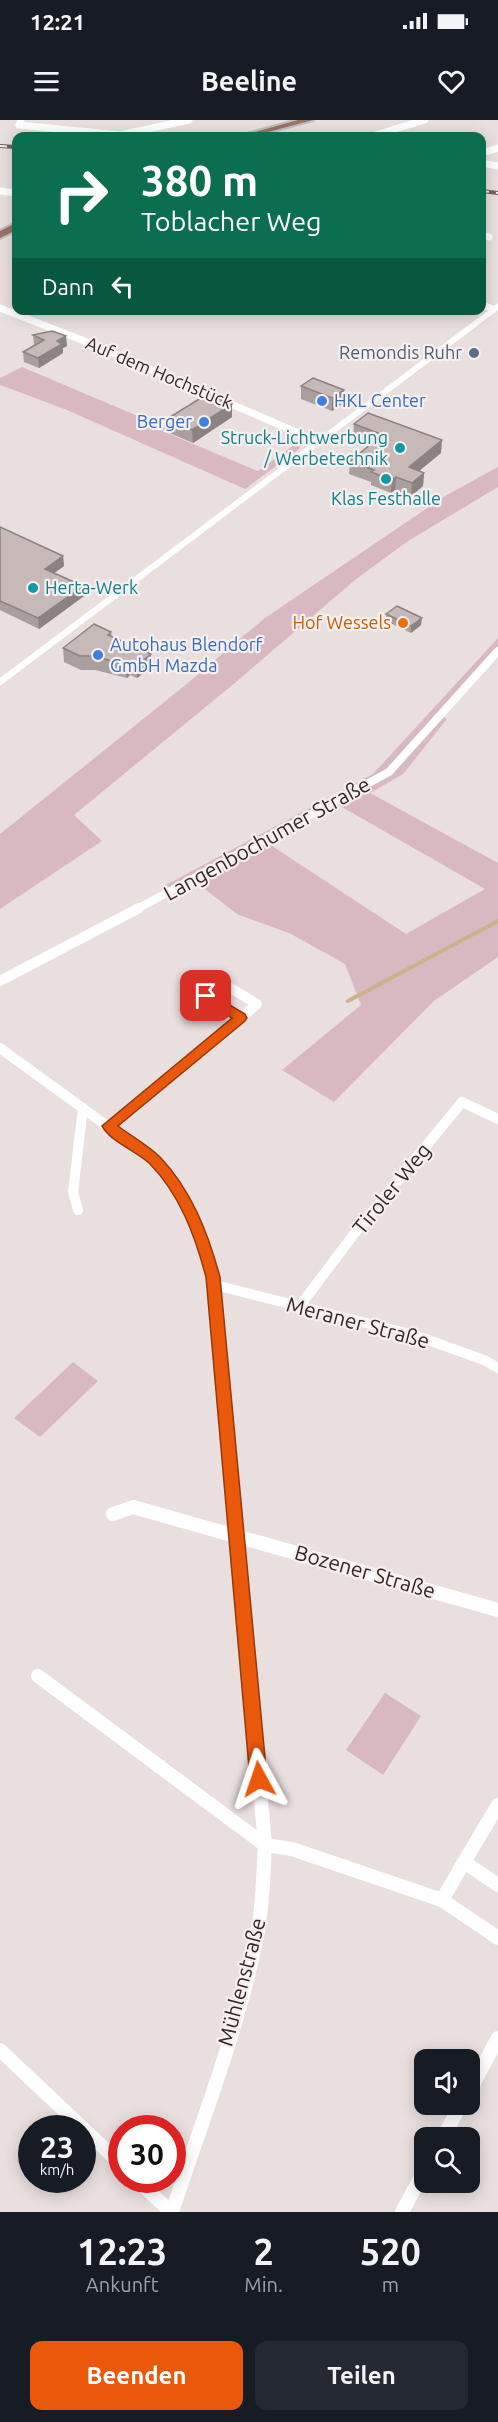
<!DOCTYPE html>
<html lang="de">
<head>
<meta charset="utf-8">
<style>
	body { margin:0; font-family:Ubuntu,sans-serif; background:#242831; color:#f1f3f6; height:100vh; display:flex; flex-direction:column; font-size:22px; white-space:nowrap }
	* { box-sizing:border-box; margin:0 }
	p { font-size:20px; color:#9ea1a6 }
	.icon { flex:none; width:33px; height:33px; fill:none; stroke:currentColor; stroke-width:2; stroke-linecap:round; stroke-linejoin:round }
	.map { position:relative; height:2092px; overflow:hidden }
	.panel { display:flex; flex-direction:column; background:#171b24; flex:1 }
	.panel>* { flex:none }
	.guide { position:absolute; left:12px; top:12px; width:474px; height:183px; border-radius:12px; box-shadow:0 3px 15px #0003; background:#0b6e4f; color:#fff; overflow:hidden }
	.fabs { position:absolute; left:414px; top:1929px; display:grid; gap:12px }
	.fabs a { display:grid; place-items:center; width:66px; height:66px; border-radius:12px; background:#171b24; box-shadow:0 3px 15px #0003; font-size:30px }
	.speed { position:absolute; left:18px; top:1995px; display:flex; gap:12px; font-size:30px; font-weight:700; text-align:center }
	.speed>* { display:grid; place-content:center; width:78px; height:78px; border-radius:50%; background:#171b24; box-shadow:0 3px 15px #0003; line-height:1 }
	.speed small { font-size:15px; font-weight:400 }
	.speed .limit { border:9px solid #d22; background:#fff; color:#111 }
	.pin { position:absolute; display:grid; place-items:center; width:51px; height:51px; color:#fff; margin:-26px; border-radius:12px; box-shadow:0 3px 9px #0006 }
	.me { position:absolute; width:66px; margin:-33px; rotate:355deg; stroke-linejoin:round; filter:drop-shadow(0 0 4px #0008) }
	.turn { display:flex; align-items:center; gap:21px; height:126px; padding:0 30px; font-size:27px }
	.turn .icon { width:78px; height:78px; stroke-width:2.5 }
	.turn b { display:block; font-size:42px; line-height:51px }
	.then { display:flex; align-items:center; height:57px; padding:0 30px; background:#0003; gap:12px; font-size:22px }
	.eta { display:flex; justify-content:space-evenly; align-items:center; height:102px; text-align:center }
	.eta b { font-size:36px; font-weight:600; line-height:42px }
	.button { display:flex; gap:12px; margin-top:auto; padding:12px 30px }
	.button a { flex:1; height:69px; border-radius:12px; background:#ea580c; color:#fff; font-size:24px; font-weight:600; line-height:69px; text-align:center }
	.button a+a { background:#242831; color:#f1f3f6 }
	.status { display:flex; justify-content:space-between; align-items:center; height:42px; padding:0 30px; background:#171b24; direction:ltr }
	.status svg { height:16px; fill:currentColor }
	header { display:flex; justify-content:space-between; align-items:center; height:78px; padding:0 30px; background:#171b24; font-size:27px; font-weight:600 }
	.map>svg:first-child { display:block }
	.green { fill:#d9b9c1; fill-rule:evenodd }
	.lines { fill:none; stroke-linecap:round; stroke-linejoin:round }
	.stream { stroke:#cab38b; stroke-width:4 }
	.primary-casing { stroke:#c3bebd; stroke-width:4 }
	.minor-far3 { stroke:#fff; stroke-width:7 }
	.minor-far2 { stroke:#fff; stroke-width:8 }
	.minor-far1 { stroke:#fff; stroke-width:10 }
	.minor { stroke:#fff; stroke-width:14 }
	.tertiary { fill:#fff; fill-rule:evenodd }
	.primary { fill:#9b7367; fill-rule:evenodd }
	.rail-casing { stroke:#73615c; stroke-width:4 }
	.rail { stroke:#f6efef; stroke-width:2; stroke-dasharray:7; stroke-linecap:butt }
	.wall { fill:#aa9f9e }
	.shaded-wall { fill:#8b8281 }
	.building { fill:#c6b9b8; stroke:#8b8281; stroke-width:1.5 }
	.route { fill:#ea580c; stroke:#983908; stroke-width:1.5 }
	.service-dot { fill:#5c6f8a; stroke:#f6efef; stroke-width:2 }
	.shop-dot { fill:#3f7fe0; stroke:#f6efef; stroke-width:2 }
	.culture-dot { fill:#0f9aa8; stroke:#f6efef; stroke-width:2 }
	.food-dot { fill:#e8710a; stroke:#f6efef; stroke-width:2 }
	.labels { text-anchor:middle; stroke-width:4.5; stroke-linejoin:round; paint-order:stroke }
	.far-service-label { font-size:18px; fill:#4e5e75; stroke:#f6efef; text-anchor:end }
	.far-street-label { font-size:18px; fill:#372622; stroke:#f6efef }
	.far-shop-label { font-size:18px; fill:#366cbe; stroke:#f6efef; text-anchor:start }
	.far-culture-label { font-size:18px; fill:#0d838f; stroke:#f6efef; text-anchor:end }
	.far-food-label { font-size:18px; fill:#c56008; stroke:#f6efef; text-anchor:end }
	.street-label { font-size:21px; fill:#372622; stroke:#f6efef }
</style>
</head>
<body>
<div class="status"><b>12:21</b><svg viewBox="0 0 49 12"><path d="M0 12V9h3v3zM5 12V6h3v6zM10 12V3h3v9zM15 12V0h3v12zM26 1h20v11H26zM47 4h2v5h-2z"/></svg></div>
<header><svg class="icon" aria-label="menu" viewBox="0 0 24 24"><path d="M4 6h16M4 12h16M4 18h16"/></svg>Beeline<svg class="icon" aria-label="heart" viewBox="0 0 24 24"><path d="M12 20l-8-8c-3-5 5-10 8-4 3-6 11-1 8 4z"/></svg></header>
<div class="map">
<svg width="498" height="2092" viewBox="0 0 498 2092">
	<rect width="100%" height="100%" fill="#e9dfdf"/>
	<g class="green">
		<polygon points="22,247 166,308 162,311 258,351 297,323 300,326 299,329 245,369 67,290 0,265 0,258"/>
		<polygon points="498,347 498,367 408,421 355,460 236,562 74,695 102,721 0,789 0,714 183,567 265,498 445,376"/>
		<path d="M498 518V531L440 595 447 599 403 654 370 673 498 743V837L434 881 334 982 282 950 361 885 345 844 291 814 237 794 193 760 173 770 166 765 373 654ZM335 683 485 769 406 814 266 722Z"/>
		<polygon points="73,1242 98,1261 40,1317 14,1298"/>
		<polygon points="385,1573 421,1596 383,1655 346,1630"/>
	</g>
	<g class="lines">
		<polyline class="stream" points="348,881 498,801"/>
		<defs>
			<g id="primary">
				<polygon points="298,0 313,0 253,16 240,16"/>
				<polygon points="16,103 16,110 0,118 0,111"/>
			</g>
		</defs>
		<use href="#primary" class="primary-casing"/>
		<g class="minor-far3">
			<polyline points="21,0 19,5 120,15 189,0"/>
			<polyline points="372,16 425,0"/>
			<polyline points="482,33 498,28"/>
			<polyline points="482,43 498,46"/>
			<polyline points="0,71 16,73"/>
			<polyline points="482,115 489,117"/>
			<polyline points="482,185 493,189"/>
			<polyline points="0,188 92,224 317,321"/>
		</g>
		<polyline class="minor-far2" points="137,789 389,652 498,531"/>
		<g class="minor-far1">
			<polyline points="0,861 139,788"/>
			<polygon points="222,863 257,884 241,898 206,876"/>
			<polyline points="0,928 154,1040 181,1074 202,1118 215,1165 232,1360"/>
			<polyline points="109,1007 241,898"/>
			<polyline points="78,1090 73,1072 83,988"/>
			<polyline points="215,1165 414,1215 484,1240 498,1248"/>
			<polyline points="299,1187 354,1114 462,982 498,999"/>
		</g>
		<g class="minor">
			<polyline points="113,1394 133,1387 498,1490"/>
			<polyline points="38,1556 265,1725 292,1729 442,1780 498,1818"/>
			<polyline points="464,1742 498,1685"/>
			<polyline points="442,1780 464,1742 498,1765"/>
			<polyline points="0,1930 122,2045"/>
			<polyline points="470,1970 498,1918"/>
			<polyline points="443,2018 461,1984"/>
			<polyline points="137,2060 171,2092"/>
			<path d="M172 2092C202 2001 238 1910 257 1816 263 1786 263 1755 265 1725L232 1358"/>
			<polyline points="402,2092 424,2051"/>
		</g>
		<polygon class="tertiary" points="498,183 498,190 0,566 0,558"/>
		<use href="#primary" class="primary"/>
		<defs>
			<g id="rail">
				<polyline points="0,26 16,27"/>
				<polyline points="482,71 498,73"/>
			</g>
		</defs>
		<use href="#rail" class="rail-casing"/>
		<use href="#rail" class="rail"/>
	</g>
	<g class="wall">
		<polygon points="33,215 67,226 63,228 63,233 39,248 24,242 23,232 35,225 34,225"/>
		<polygon points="301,266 344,270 343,283 332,291 301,279"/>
		<polygon points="232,284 232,297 193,323 167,312 167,299"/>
		<polygon points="354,304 441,333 419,351 424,353 423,366 411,376 395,370 391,373 371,365 371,362 349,354 350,341 370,325 370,323 353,317"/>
		<polygon points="0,407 63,436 64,446 54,453 83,466 84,476 39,509 0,490"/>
		<polygon points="386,494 421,505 411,513 386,501"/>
		<polygon points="111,512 112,517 151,547 137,558 130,555 127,558 95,550 81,550 64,542 63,528"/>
	</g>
	<g class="shaded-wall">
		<polygon points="66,216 67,226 63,228 63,233 39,248 38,238 57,221"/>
		<polygon points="344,270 343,283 332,291 332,278"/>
		<polygon points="232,284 232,297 193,323 192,310"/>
		<polygon points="442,320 441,333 408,360 409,347"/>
		<polygon points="424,353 423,366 411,376 412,363"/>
		<polygon points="396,357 395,370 391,373 392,360"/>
		<polygon points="63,436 64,446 46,459 45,449"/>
		<polygon points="83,466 84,476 39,509 38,498"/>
		<polygon points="422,498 421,505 411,513 411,506"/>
		<polygon points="151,534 151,547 137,558 137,545"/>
		<polygon points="130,542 130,555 127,558 126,545"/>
	</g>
	<g class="building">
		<polygon points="52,211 66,216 57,221 62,224 38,238 23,232 44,220 33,215"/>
		<polygon points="313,258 344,270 332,278 301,266"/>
		<polygon points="207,274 232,284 192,310 167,299"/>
		<polygon points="368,293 442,320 409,347 424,353 412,363 396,357 392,360 371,352 374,350 350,341 376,320 370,318 378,313 354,304"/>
		<polygon points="0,407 63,436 45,449 83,466 38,498 0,481"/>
		<polygon points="397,486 422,498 411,506 386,494"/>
		<polygon points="94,504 111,512 108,515 151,534 137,545 130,542 126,545 94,536 80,536 63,528"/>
	</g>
	<path class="route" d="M206 871 245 894 247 898 245 901 118 1006C131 1016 148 1025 160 1037 192 1071 208 1113 220 1157L267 1659 265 1665 259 1668 252 1665 250 1659 206 1157C195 1116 180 1074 149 1043 135 1030 112 1023 102 1006L232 898 202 879 200 876 202 872Z"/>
	<circle class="service-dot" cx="474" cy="233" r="6"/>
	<g class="shop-dot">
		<circle cx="322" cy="281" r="6"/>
		<circle cx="204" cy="302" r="6"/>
		<circle cx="98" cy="535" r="6"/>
	</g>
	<g class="culture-dot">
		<circle cx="400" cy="328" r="6"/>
		<circle cx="386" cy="359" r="6"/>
		<circle cx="33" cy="468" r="6"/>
	</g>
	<circle class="food-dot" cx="403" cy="503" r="6"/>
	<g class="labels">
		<g class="far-service-label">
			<text x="462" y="239">Remondis Ruhr</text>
		</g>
		<g class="far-street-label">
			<text transform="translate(159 253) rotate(23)" y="6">Auf dem Hochstück</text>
		</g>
		<g class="far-shop-label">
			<text x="334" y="287">HKL Center</text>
			<text x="192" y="308" text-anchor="end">Berger</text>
			<text x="110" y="531">Autohaus Blendorf<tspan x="110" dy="21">GmbH Mazda</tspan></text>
		</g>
		<g class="far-culture-label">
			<text x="388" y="324">Struck-Lichtwerbung<tspan x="388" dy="21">/ Werbetechnik</tspan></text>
			<text x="386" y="385" text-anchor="middle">Klas Festhalle</text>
			<text x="45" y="474" text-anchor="start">Herta-Werk</text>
		</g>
		<g class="far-food-label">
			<text x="391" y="509">Hof Wessels</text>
		</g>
		<g class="street-label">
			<text transform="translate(267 719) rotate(-29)" y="7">Langenbochumer Straße</text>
			<text transform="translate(392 1069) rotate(-51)" y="7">Tiroler Weg</text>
			<text transform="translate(358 1203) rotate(15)" y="7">Meraner Straße</text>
			<text transform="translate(365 1452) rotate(16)" y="7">Bozener Straße</text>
			<text transform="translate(242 1862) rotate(-75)" y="7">Mühlenstraße</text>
		</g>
	</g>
</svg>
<div class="fabs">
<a><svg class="icon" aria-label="sound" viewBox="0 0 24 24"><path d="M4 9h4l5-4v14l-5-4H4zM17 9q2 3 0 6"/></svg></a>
<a><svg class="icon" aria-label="search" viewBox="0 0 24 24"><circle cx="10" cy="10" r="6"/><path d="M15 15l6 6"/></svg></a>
</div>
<div class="speed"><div>23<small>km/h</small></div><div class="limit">30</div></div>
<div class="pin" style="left:206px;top:876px;background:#d93025"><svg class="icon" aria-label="arrive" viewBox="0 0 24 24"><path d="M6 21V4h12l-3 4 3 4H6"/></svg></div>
<svg class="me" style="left:259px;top:1659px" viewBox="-20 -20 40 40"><path d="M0-17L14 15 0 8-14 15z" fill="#ea580c" stroke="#fff" stroke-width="4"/></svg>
<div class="guide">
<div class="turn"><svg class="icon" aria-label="right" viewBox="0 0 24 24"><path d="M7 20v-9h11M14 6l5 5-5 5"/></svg><div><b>380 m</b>Toblacher Weg</div></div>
<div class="then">Dann<svg class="icon" aria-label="left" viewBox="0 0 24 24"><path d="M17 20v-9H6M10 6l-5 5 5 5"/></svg></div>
</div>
</div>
<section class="panel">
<div class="eta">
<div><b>12:23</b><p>Ankunft</p></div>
<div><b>2</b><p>Min.</p></div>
<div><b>520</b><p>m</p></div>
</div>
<div class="button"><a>Beenden</a><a>Teilen</a></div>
</section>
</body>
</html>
